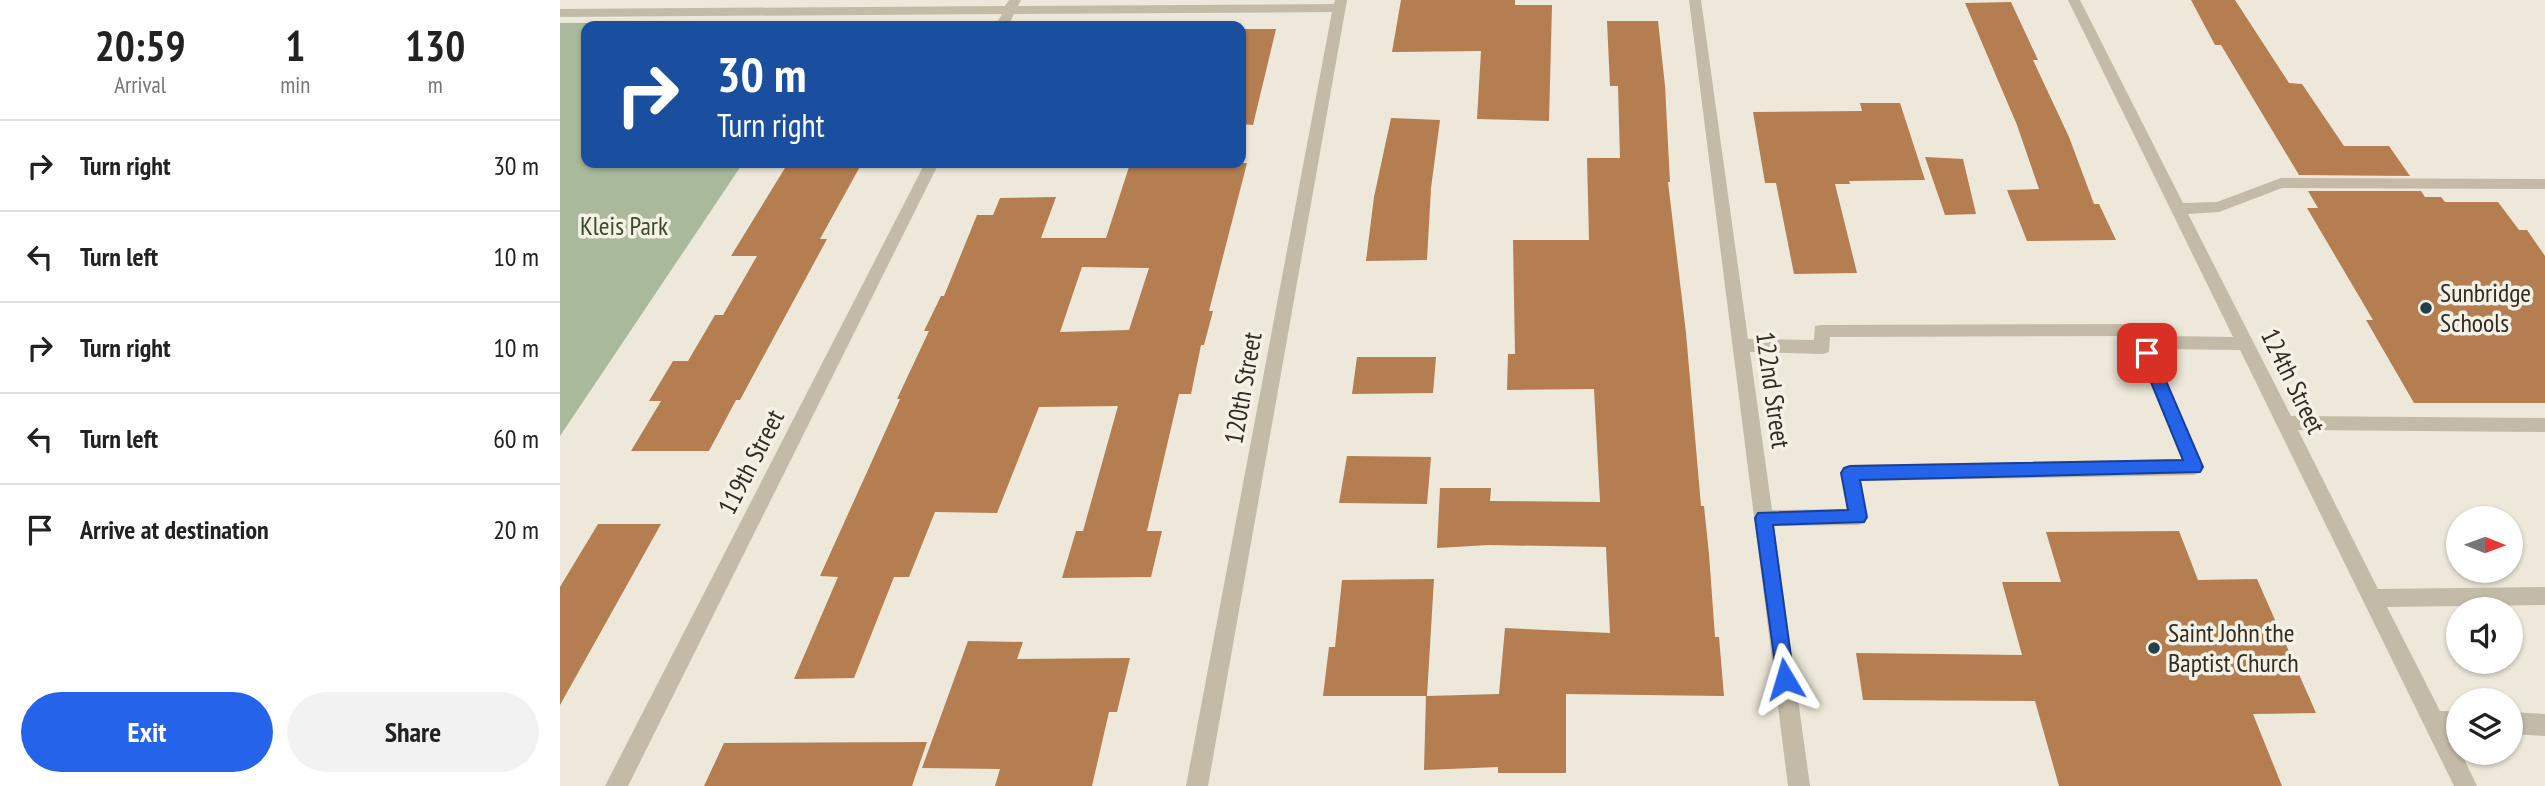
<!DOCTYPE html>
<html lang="en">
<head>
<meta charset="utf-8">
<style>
	body { margin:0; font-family:"PT Sans Narrow",sans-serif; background:#f2f2f2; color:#222; height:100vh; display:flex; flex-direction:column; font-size:26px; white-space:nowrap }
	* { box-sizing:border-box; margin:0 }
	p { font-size:23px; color:#767676 }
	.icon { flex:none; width:38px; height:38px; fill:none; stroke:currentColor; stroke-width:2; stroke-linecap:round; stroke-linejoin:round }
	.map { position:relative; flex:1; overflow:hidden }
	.panel { display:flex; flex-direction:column; background:#fff; width:560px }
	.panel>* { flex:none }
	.hud { position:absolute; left:21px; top:21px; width:665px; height:147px; border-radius:14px; box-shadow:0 2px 5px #0004; background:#1a4fa0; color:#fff; overflow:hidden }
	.needle { width:46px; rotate:91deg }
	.controls { position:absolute; left:1886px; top:506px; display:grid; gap:14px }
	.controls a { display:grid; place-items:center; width:77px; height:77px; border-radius:50%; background:#fff; box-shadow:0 2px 5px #0004; font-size:35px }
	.pin { position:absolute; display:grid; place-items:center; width:60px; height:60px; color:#fff; margin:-30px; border-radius:14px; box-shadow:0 4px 10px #0006 }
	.me { position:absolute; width:77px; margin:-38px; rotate:353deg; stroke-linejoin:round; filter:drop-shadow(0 0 5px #0008) }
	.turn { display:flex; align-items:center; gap:24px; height:147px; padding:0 21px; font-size:32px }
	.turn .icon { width:91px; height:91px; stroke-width:2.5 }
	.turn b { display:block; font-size:49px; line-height:60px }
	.eta { display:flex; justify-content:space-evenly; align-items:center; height:119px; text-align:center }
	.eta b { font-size:42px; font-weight:700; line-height:49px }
	.button { display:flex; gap:14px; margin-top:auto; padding:14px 21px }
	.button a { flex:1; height:80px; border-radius:42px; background:#2563eb; color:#fff; font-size:28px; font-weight:700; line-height:80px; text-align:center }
	.button a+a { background:#f2f2f2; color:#222 }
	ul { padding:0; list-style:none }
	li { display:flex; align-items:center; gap:21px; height:91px; padding:0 21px; border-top:2px solid #e0e0e0 }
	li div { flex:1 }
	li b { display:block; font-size:26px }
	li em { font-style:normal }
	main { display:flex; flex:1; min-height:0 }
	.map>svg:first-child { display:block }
	.green { fill:#a9b99c }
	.building { fill:#b47e50; fill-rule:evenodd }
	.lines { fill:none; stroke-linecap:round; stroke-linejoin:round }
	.minor { fill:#c3baa7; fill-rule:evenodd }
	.route { fill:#2563eb; stroke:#184099; stroke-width:2 }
	.poi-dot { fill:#22404c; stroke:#f5f1e5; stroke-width:2.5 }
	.labels { text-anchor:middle; stroke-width:7; stroke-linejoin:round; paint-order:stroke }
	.park-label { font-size:26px; fill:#3a4b2e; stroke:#f5f1e5 }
	.poi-label { font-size:26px; fill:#312c26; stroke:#f5f1e5; text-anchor:start }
	.street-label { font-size:26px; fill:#312c26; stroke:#f5f1e5 }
</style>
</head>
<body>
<main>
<section class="panel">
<div class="eta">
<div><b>20:59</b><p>Arrival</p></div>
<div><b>1</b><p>min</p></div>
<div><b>130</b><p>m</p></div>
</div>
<ul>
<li><svg class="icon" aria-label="right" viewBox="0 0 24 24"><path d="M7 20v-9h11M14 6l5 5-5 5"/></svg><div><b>Turn right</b></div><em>30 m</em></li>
<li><svg class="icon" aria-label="left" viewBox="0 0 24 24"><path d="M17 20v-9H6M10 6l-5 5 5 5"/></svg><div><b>Turn left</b></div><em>10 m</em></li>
<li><svg class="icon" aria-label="right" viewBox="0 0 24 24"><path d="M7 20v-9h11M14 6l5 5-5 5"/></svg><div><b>Turn right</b></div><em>10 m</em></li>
<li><svg class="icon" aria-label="left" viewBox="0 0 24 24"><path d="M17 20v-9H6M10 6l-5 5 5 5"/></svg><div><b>Turn left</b></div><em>60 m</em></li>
<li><svg class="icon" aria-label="arrive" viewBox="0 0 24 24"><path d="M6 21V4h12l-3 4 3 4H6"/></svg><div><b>Arrive at destination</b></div><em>20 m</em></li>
</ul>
<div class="button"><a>Exit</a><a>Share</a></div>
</section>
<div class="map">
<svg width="1985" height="786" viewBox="0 0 1985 786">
	<rect width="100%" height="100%" fill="#ede8d9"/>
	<polygon class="green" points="276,22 274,26 26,26 26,163 183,163 0,436 0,23"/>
	<g class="building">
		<polygon points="841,0 955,0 955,5 992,5 989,121 917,119 921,51 832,52"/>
		<polygon points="1631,0 1675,0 1729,83 1742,84 1784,146 1829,146 1850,176 1739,175 1661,45 1655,45"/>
		<polygon points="1451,2 1478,60 1473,60 1509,137 1534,204 1539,204 1556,240 1467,241 1447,190 1479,189 1457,125 1405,3"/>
		<polygon points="1047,21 1098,21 1105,86 1110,182 1108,182 1126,333 1141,506 1144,506 1149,554 1155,637 1159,637 1164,696 1006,694 1006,773 938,773 938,767 864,770 866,696 763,696 769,647 775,647 782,580 874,579 867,696 939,694 945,628 1050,633 1046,547 929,545 877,548 880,488 931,488 930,501 1040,502 1034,389 947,390 948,354 955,354 953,240 1029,240 1027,158 1060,158 1058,86 1050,86"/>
		<polygon points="681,29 716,29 693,125 681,124"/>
		<polygon points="1300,103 1340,103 1365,180 1289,181 1290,184 1275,184 1297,273 1234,274 1216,183 1205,183 1193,112 1302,111"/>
		<polygon points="831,118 880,120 871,188 867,260 806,261 814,197"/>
		<polygon points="1365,157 1403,159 1416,214 1385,215"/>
		<polygon points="228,163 302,163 260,239 267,239 180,400 176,400 149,451 71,451 101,401 89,401 113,361 128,361 155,315 163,315 197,256 171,256"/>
		<path d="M603 163H687L649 311H653L644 345H641L631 394H619L587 531H602L591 577 502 578 516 531H523L558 406 479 407 437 513 375 512 349 577H334L294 678 234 679 278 577 260 576 340 399H337L369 331H364L381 296H384L417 215H433L440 198 496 197 481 238H546L569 167H602ZM522 267 589 268 569 330 500 332Z"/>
		<polygon points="1748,191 1861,191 1865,197 1881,197 1885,202 1938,202 1959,230 1967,230 1985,256 1985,403 1854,403 1806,320 1813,320 1747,208 1758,208"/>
		<polygon points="797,357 876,357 873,393 792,394"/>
		<polygon points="787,456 871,457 867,504 779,503"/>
		<polygon points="38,524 101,524 0,705 0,587"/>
		<polygon points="1619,531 1638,580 1697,579 1756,713 1693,714 1722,786 1499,786 1475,701 1303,700 1296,653 1462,655 1442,582 1501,582 1486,532"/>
		<polygon points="408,641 463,642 457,659 570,658 557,712 549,712 532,786 435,786 440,769 362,768"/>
		<polygon points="367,742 352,786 144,786 164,743"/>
	</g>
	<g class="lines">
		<g class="minor">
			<polygon points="449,0 461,0 458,6 774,4 775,0 787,0 648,786 626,786 772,12 454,14 448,26 435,26 442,14 0,17 0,9 445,6"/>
			<path d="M1129 0H1141L1188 339 1254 340 1255 326 1261 325 1577 324 1606 336 1673 337 1508 0H1520L1623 203 1657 202 1721 178 1985 179V189L1722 188 1659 212 1628 214 1731 416 1985 418V432L1738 430 1818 589 1985 587V605L1827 607 1880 711H1899V733L1891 732 1917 786H1894L1680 350 1604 349 1591 343 1643 467 1641 472 1634 475 1301 481 1307 517 1305 523 1298 525 1214 526 1250 786H1228ZM1571 336 1622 459 1290 465 1283 467 1281 473 1287 509 1212 510 1190 352 1263 354 1269 352 1270 337Z"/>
			<polygon points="365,163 379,163 68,786 45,786"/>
			<polygon points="1951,712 1985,714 1985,736 1951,734"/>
		</g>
	</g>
	<polygon class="route" points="1587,347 1594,353 1643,467 1640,472 1300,480 1307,517 1304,522 1213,525 1234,679 1231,685 1225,688 1218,685 1195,518 1198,513 1288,510 1281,473 1284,468 1290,466 1623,460 1579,353"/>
	<g class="poi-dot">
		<circle cx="1866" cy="308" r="7"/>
		<circle cx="1594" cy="648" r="7"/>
	</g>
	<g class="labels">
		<g class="park-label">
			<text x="64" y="235">Kleis Park</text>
		</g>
		<g class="poi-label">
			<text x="1880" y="302">Sunbridge<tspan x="1880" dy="30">Schools</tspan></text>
			<text x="1608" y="642">Saint John the<tspan x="1608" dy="30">Baptist Church</tspan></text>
		</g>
		<g class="street-label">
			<text transform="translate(1733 381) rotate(64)" y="9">124th Street</text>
			<text transform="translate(683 388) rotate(-80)" y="9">120th Street</text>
			<text transform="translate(1213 390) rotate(82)" y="9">122nd Street</text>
			<text transform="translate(191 462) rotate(-63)" y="9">119th Street</text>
		</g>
	</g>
</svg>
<div class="controls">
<a><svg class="needle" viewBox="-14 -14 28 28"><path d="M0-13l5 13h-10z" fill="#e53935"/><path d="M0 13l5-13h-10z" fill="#767676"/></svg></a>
<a><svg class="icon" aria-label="sound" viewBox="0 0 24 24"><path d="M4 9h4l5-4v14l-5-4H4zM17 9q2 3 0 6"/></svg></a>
<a><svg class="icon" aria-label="layers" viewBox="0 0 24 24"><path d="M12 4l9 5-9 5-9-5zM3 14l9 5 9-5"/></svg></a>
</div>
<div class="pin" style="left:1587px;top:353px;background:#d93025"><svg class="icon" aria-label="arrive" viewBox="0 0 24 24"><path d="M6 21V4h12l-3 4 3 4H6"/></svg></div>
<svg class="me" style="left:1225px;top:679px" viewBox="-20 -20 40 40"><path d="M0-17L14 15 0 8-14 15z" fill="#2563eb" stroke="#fff" stroke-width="4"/></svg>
<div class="hud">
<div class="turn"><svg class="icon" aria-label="right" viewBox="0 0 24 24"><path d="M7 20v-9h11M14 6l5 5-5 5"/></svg><div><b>30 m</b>Turn right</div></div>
</div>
</div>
</main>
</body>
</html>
